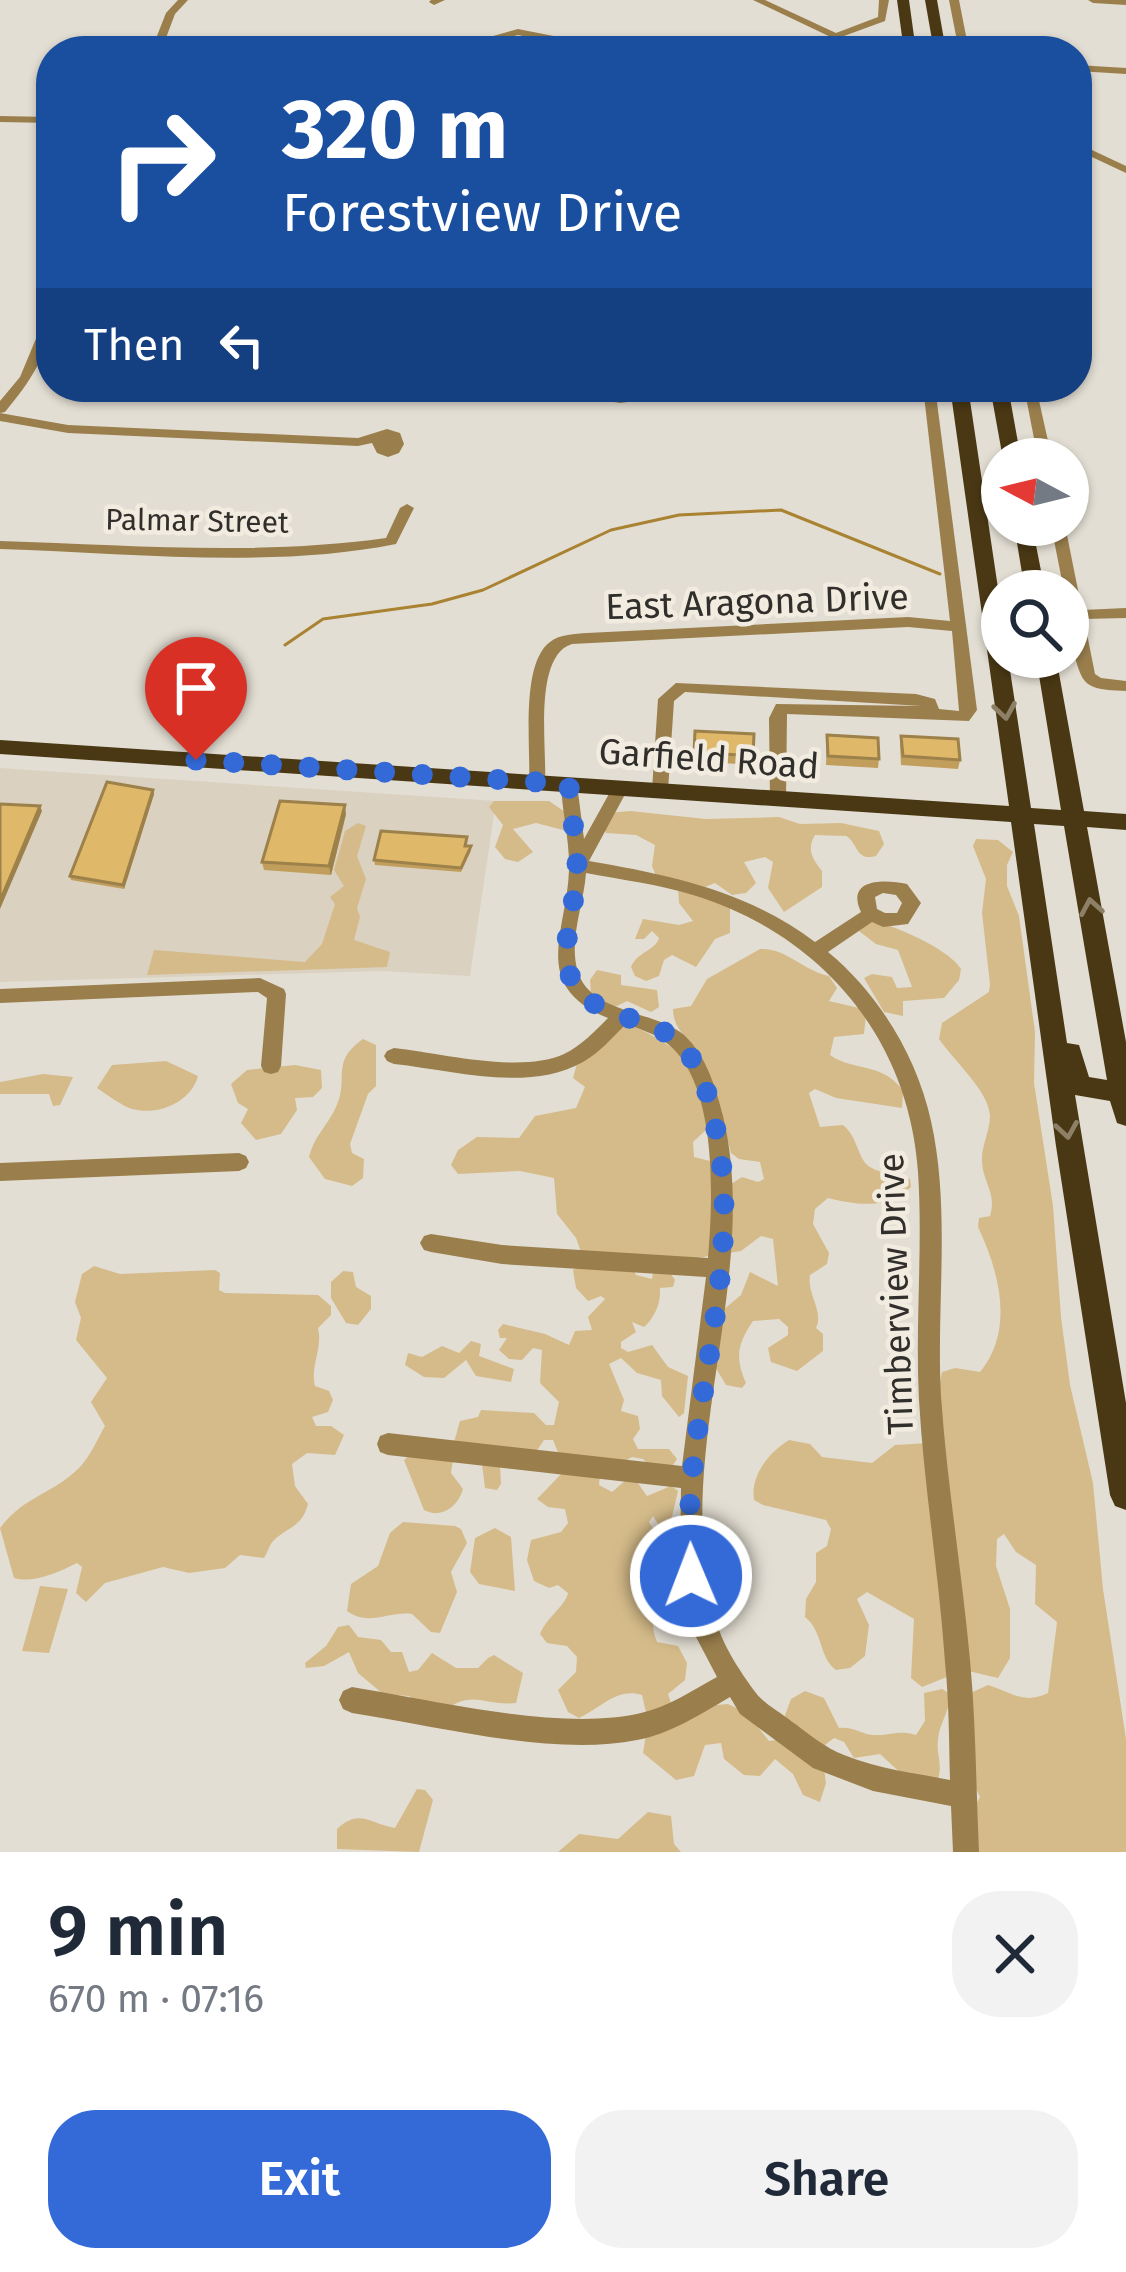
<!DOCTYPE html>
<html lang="en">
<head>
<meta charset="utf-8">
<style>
	body { margin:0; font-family:"Fira Sans",sans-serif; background:#f2f2f3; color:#1f2937; height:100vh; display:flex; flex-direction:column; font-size:45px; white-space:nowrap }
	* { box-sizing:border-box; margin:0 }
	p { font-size:39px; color:#747a83 }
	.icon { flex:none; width:66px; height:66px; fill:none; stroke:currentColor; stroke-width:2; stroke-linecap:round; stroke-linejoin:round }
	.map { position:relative; height:1852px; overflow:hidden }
	.panel { display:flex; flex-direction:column; background:#fff; flex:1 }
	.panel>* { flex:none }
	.banner { position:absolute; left:36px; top:36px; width:1056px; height:366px; border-radius:48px; box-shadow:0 3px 9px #0004; background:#1a4fa0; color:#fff; overflow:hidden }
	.needle { width:78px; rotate:277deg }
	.buttons { position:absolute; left:981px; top:438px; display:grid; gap:24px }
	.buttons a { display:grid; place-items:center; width:108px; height:108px; border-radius:50%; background:#fff; box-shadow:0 3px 9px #0004; font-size:60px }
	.pin { position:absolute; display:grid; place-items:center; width:102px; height:102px; color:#fff; margin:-123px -51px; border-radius:50% 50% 50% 0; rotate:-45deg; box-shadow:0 0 12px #0007 }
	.pin .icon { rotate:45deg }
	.me { position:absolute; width:132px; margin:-66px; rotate:359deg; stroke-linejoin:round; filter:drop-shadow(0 0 9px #0008) }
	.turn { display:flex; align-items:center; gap:42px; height:252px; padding:0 48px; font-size:54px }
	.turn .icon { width:156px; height:156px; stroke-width:2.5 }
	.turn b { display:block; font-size:84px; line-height:102px }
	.then { display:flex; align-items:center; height:114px; padding:0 48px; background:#0003; gap:24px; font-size:45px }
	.round { display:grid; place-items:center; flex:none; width:126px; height:126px; border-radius:48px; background:#f2f2f3 }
	.head { display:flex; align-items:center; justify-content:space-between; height:204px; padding:0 48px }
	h1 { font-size:72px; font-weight:600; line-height:90px }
	.button { display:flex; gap:24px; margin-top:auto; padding:24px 48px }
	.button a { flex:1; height:138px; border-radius:48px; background:#346ad8; color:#fff; font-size:48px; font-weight:600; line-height:138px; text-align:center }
	.button a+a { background:#f2f2f3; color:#1f2937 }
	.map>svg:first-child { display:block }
	.built { fill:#dad1c0 }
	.green { fill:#d5bb8a; fill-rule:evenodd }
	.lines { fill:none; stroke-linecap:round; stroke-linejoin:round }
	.stream { stroke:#a98232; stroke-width:3 }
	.minor { fill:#9a7f4d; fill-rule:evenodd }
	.major { fill:#4a3814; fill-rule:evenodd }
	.wall { fill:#c19e5b }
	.shaded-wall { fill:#9d814a }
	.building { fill:#e0b86a; stroke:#9d814a; stroke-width:3 }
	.oneway { stroke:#8d8066 }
	.route { stroke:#346ad8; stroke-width:21; stroke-dasharray:0 37.8 }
	.labels { text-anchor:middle; stroke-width:9; stroke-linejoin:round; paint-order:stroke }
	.far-street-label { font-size:30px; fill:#312f2b; stroke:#f1ebe0 }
	.street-label { font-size:36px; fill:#312f2b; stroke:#f1ebe0 }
</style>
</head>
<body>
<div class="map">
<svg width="1126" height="1852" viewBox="0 0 1126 1852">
	<rect width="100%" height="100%" fill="#e3ded3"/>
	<polygon class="built" points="0,768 496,801 470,976 381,971 0,982"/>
	<g class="green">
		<polygon points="494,801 549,801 565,812 567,831 536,823 513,829 533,852 518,862 505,859 495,847 503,825 489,807"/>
		<path d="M630 811 706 819 779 817 800 824 841 823 879 831 884 844 876 856C855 862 858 842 846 836L815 835C806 850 813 859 822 871V887L784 912 768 888 773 862 765 857 744 862 756 883 746 893 732 895 715 883 705 887 730 904V933L715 939 696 967 672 955 664 960 659 976 646 981 635 976 631 967C637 952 656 950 659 938L652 931 644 939H635L643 919 679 925 693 921 679 903 678 887 657 878 652 866 655 845 636 835 606 833 600 819 608 813Z"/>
		<polygon points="358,823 366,826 357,856 366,879 357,908 360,917 354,940 390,952 387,967 147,975 154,950 305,962 322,944 335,904 330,897 344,886 334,870 345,831"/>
		<path d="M976 839 998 840 1013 852 1007 865V886L1019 916 1035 1032 1034 1083 1053 1206 1061 1317 1070 1385 1093 1483 1103 1589 1126 1739V1852H977L974 1808 980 1797 974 1784 966 1695 988 1685C1012 1692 1023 1705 1048 1693L1057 1622 1035 1604 1036 1565 1016 1552 1004 1534 997 1539 996 1566 1010 1609V1658L998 1678 964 1670 922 1687 911 1678 914 1619 867 1592 857 1599 869 1625 865 1656 850 1668 836 1670C819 1658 823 1631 805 1617L806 1599 816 1582V1553L827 1546 831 1529 826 1520 763 1505 754 1500C750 1476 769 1452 789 1440L810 1444 822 1457 872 1463 895 1445 929 1443 942 1372 955 1368 980 1372C1015 1330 999 1271 978 1227L979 1218 990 1216C997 1193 983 1183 982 1162 981 1146 990 1131 990 1116 989 1091 954 1061 939 1039L942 1023 989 992 990 984 982 913 986 879 973 846Z"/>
		<path d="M870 920C893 925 948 948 961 969L959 980 944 998 903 1001V1016L884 1012 864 978 872 974 892 977 897 988 912 987 898 950 876 944 859 931Z"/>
		<path d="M760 949C785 947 804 971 829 976L837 988 829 1001 859 1008 866 1015 864 1034 834 1037 830 1055C855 1072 883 1062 903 1091L902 1108 836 1098 815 1089 809 1093 820 1127 843 1125C859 1138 857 1159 870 1167 882 1175 897 1171 910 1179L911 1187C888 1210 856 1205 828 1198L815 1209 813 1224 829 1253 827 1264 810 1275C807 1295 824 1311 816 1328L823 1334V1351L797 1371 771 1362 768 1348 788 1335V1327L779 1319 753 1321C737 1345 735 1357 746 1383L742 1388 726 1385 711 1360 723 1310 741 1295 750 1272 778 1286 773 1239 761 1236 741 1251 633 1268 636 1275 652 1279 653 1272 671 1274 675 1280 673 1287 660 1288C661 1303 655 1317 644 1327L632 1322 636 1332 621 1342V1348L628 1352 652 1345 668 1367 688 1376 684 1413 679 1417 662 1396 661 1380 637 1373 621 1358 609 1364 624 1400 621 1411 638 1416 640 1429 633 1439 638 1449H669L677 1459 671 1468 653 1470 643 1459 632 1457 600 1475 599 1485 612 1492 626 1480 637 1482 647 1496 671 1486 678 1491 670 1525 658 1524 653 1516 649 1522 655 1532 670 1539V1562L681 1583 680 1591C660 1607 646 1615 657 1642L678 1646 687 1663 685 1680 668 1694 673 1709 728 1704 747 1713 769 1741 776 1740 791 1699 805 1691 824 1698 839 1728C855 1726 863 1736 877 1735 893 1735 900 1730 916 1735L925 1721 924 1693 942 1689 949 1693C951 1712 939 1722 938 1740 936 1755 943 1764 938 1779L906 1778 880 1754 854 1758 844 1742 834 1738 821 1748 826 1783 820 1802 803 1795 793 1774 775 1759 760 1776 744 1775 724 1759 721 1743 705 1745 694 1776 676 1780 643 1753 648 1721 642 1695C617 1687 601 1708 579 1718L568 1712 558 1690 576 1672 577 1657 567 1646 547 1643 540 1634C547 1617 566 1605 568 1593L558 1585 549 1588 534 1581 527 1560 531 1540 561 1532 568 1523 565 1509 548 1507 537 1499 565 1470 553 1440H544L536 1452 500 1467 501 1484 497 1490 485 1488 482 1464 453 1460 451 1473 463 1489C458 1507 441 1519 424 1510L404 1460 416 1450 453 1446 460 1421 478 1417 481 1410 534 1413 546 1425H554L559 1402 540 1383 542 1350 533 1348 522 1360 509 1359 499 1350 507 1338H500L498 1330 503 1324 545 1334 569 1345 575 1331 592 1330 588 1317 605 1299 601 1296 588 1301 576 1288 573 1270 585 1263 576 1238 557 1214 554 1178 520 1171 458 1174 451 1165 458 1150 477 1137 519 1138 535 1116 576 1108 585 1087 573 1078 578 1060 624 1023C655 1033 676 1052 705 1068 702 1046 673 1036 673 1009L691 1006 707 979ZM721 1116 731 1153 739 1159 760 1162 764 1179 758 1182 742 1177 731 1184 722 1164 694 1157 693 1142Z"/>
		<polygon points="597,970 621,975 621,985 657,990 659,1007 651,1012 627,1001 615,1007 591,995 590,980"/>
		<path d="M363 1039 376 1045V1086L368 1094 350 1144 352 1153 364 1159 363 1178 352 1186 325 1179 309 1157C314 1136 328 1125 336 1107 350 1079 329 1063 363 1039Z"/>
		<path d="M166 1061 198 1076C191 1102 159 1116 132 1109 122 1106 106 1094 97 1088L112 1065Z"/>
		<polygon points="295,1065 321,1070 322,1088 313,1097 295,1098 297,1110 281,1134 256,1140 241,1123 248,1109 238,1103 231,1084 247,1070"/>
		<polygon points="43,1074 73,1077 60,1105 53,1106 49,1094 0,1094 0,1082"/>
		<path d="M94 1266 120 1274 215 1270 220 1273 219 1290 225 1293 318 1295 331 1306V1315L318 1328C323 1348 310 1366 315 1386L329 1391 333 1400 328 1412 312 1417 316 1426H331L344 1435 335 1455 307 1453 292 1464 295 1486 308 1504C302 1527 288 1527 274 1540 269 1545 268 1552 264 1558L240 1555 225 1568 189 1573 163 1567 105 1583 86 1602 76 1593 82 1567 77 1563C59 1572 33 1584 14 1578L0 1528C24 1496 53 1494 79 1468 90 1457 97 1440 105 1426L91 1402 107 1378 76 1340 81 1318 75 1302 82 1274Z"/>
		<polygon points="343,1271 353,1272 356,1287 371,1296 371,1309 358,1325 346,1323 331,1298 331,1282"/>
		<polygon points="471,1341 481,1344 479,1356 514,1369 511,1382 476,1376 466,1360 444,1378 424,1377 405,1365 408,1353 422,1357 442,1346 459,1353"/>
		<path d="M403 1522 455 1526 461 1529 467 1543 451 1572 457 1592 440 1633 431 1632 412 1614C388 1611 370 1627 347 1611L351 1584 378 1566 390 1533Z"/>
		<polygon points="495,1528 511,1537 515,1591 479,1584 470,1572 475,1538"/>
		<polygon points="40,1586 68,1589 49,1653 22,1651"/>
		<path d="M349 1625 358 1637 381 1640 391 1652H402L409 1672 418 1670 432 1653 456 1668H478L488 1658 494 1655 523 1673 516 1703C482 1707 472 1686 438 1716L409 1696 383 1694 358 1673 349 1652 324 1666 306 1668 305 1663 326 1646 338 1627Z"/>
		<path d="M417 1789 425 1790 433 1800 419 1852 337 1849V1829C359 1808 369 1823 395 1828Z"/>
		<polygon points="648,1812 671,1816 674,1844 681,1852 558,1852 579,1834 618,1839"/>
	</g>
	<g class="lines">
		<polyline class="stream" points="285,645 323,619 432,604 483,590 611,530 679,515 781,510 940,574"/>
		<g class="minor">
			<polygon points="178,0 188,0 175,14 161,51 151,51 166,13"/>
			<polygon points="431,0 445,0 434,5 429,2"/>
			<polygon points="753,0 765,0 836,33 878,17 879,0 889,0 885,21 844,36 873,51 860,51"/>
			<polygon points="949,0 959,0 969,51 959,51"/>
			<polygon points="1088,0 1126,0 1126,5 1093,3"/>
			<polygon points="518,29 584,42 650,37 683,51 669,51 649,43 584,48 518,35 456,51 440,51"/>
			<polygon points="359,43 374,51 343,51 345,49"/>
			<polygon points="1077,65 1126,68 1126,74 1077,71"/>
			<polygon points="0,116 51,117 51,123 0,122"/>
			<polygon points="1077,143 1126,166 1126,173 1077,150"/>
			<path d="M51 313C51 353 29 383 5 412L0 413V401L20 377 45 317Z"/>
			<path d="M580 387H592L594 391C635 398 676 387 717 387L711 391 620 403 584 397Z"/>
			<path d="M923 387H935L977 710 969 721 787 714 786 799 778 805 770 799 769 718 776 704 922 706 685 692 674 701 668 790 660 796 652 790 658 699 676 683 916 694 935 699 939 709 959 711 952 631 908 627 572 644C533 656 547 748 545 782L543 786H531L529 782C531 748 520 664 550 642 560 634 575 634 587 633L908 617 950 621Z"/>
			<polygon points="1024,387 1036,387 1052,459 1038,459"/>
			<polygon points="0,413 68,425 358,438 387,429 400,433 404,444 399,453 388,457 377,453 372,443 358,446 68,433 0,421"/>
			<path d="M407 504 414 508 396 544C272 569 127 553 0 549V541C128 545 258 556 386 538L400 508Z"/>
			<path d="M1051 525H1065L1082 610 1126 608V618L1084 619 1095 674 1101 678 1126 681V691C1114 690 1098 691 1088 684 1072 673 1068 611 1068 591H1064Z"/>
			<path d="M569 778 577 784 584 839 615 783 621 781 629 787 589 861C670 875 748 891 815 942L861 912C845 878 885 879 907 884L921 903 908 924 883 927 872 922 828 952C879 994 917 1057 931 1121 951 1210 936 1306 941 1396 947 1484 962 1572 970 1660 976 1724 976 1788 979 1852H953L951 1806 873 1791 813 1768 740 1714 730 1697C701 1714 670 1734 637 1740 553 1757 438 1726 352 1713L343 1709 339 1700 343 1691 352 1687C434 1700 561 1732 641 1713 668 1707 693 1690 717 1677L696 1637 680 1559 681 1488 388 1455 380 1452 377 1444 380 1436 388 1433 682 1466 706 1277 502 1264 431 1252 424 1250 420 1243 424 1236 431 1234 502 1245 708 1258C713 1200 718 1085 668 1044 656 1034 640 1029 626 1024 612 1038 599 1053 583 1062 528 1093 452 1070 394 1064L387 1061 384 1056 387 1051 394 1048C441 1053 520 1074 564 1054 581 1046 595 1031 608 1018 529 986 567 932 569 870 570 841 562 813 561 784ZM586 873C622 880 658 884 693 895 821 934 909 1038 918 1172 923 1248 915 1324 919 1400 924 1487 939 1574 945 1662 949 1701 949 1740 950 1780 915 1773 878 1769 844 1755 825 1748 808 1733 791 1721 780 1712 764 1704 756 1693 743 1676 726 1650 719 1630 665 1466 763 1282 723 1116 716 1088 706 1055 684 1035 654 1010 591 1014 578 972 568 941 584 904 586 873ZM883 893 896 895 902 903 897 913H885L877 909 875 897Z"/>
			<polygon points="260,978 284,989 286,994 281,1066 278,1072 271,1074 264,1072 261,1066 267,998 258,992 0,1003 0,989"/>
			<polygon points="239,1153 246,1156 249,1162 246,1168 239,1171 0,1181 0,1163"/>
		</g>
		<g class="major">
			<polygon points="897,0 909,0 916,51 904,51"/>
			<polygon points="925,0 937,0 946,51 934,51"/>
			<path d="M950 387H968L1002 615V657H1008L1031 808 1061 810 1036 657H1056L1084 811 1126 814V830L1087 827 1126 1042V1126L1117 1123 1110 1101 1075 1095 1126 1403V1510L1115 1506 1110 1495 1056 1146 1011 822 0 754V740L1009 806ZM1034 824 1064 826 1107 1080 1089 1077 1079 1045 1067 1043Z"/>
			<polygon points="990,387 1008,387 1021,459 1003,459"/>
			<polygon points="1014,525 1032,525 1045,591 1025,591"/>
		</g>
	</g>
	<g class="wall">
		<polygon points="695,731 753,756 752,765 693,761"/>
		<polygon points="827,735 879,759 878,768 826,765"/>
		<polygon points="901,736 960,760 958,769 901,765 900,745"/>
		<polygon points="153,790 154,794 124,889 71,880 70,876"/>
		<polygon points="346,814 331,875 264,870 262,862"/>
		<polygon points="466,846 471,851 461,872 375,865 374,860"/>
	</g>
	<g class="shaded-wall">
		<polygon points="153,790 154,794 124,889 123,885"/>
		<polygon points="345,805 346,814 331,875 329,866"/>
		<polygon points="40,806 42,811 0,909 0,901"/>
	</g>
	<g class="building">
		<polygon points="695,731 754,734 753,756 694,752"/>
		<polygon points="827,735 878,738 879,759 828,756"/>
		<polygon points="901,736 958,739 960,760 903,756"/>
		<polygon points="107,782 153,790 123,885 70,876"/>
		<polygon points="280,801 345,805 329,866 262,862"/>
		<polygon points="0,804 40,806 0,901"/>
		<polygon points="381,831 467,837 465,846 471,846 461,868 374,860"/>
	</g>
	<defs><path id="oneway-chevron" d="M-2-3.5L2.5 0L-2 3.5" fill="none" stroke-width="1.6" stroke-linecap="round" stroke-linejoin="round" transform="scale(3)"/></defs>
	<g class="oneway">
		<use href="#oneway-chevron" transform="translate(1005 711) rotate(81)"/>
		<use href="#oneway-chevron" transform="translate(1091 907) rotate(-100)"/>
		<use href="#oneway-chevron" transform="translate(1067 1130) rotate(81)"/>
	</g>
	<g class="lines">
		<path class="route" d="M196 760 569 784C570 812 577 839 577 866 578 900 559 942 570 975 584 1018 646 1014 676 1040 701 1062 710 1099 716 1130 747 1274 677 1429 691 1576"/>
	</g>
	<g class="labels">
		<g class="far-street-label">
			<text transform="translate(197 521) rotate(1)" y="10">Palmar Street</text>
		</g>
		<g class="street-label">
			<text transform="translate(757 601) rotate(-2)" y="13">East Aragona Drive</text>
			<text transform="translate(709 758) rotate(4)" y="13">Garfield Road</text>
			<text transform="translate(895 1294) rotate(-92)" y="13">Timberview Drive</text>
		</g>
	</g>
</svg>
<div class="buttons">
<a><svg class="needle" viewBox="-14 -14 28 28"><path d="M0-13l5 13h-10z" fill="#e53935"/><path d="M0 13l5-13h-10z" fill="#747a83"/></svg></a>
<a><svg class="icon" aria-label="search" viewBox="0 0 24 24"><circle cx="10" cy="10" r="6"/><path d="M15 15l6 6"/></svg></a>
</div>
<div class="pin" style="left:196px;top:760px;background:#d93025"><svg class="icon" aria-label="arrive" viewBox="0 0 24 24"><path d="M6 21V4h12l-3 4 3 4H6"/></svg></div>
<svg class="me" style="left:691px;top:1576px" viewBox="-20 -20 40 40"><circle r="17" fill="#346ad8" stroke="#fff" stroke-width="3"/><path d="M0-11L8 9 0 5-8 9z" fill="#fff"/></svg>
<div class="banner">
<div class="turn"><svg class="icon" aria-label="right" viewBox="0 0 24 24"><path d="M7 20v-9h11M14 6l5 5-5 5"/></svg><div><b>320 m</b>Forestview Drive</div></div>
<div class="then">Then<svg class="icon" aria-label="left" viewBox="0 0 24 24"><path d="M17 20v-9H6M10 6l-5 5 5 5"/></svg></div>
</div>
</div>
<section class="panel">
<div class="head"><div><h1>9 min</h1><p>670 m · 07:16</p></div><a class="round"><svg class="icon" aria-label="close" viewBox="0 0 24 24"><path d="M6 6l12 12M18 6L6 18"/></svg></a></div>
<div class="button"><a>Exit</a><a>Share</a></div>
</section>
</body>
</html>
